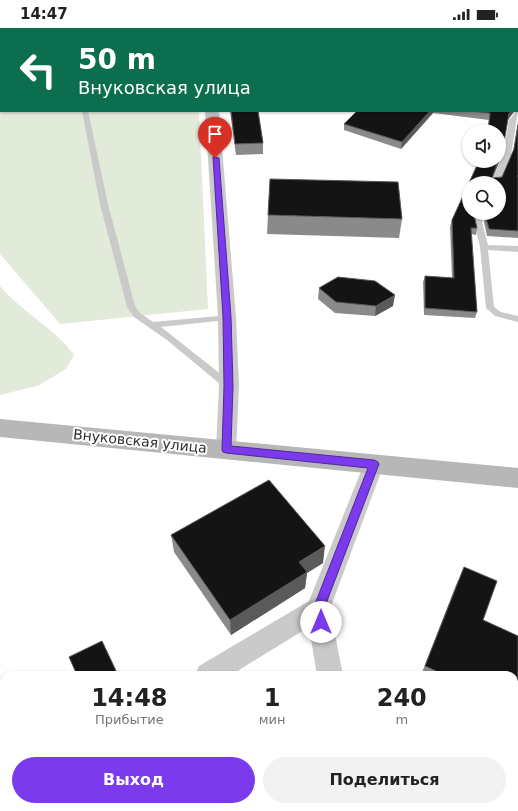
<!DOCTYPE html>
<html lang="ru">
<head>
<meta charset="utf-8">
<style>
	body { margin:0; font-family:"DejaVu Sans",sans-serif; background:#f2f2f2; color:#222; height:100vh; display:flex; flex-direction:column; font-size:15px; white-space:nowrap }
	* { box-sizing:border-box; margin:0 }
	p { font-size:13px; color:#767676 }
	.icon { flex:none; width:22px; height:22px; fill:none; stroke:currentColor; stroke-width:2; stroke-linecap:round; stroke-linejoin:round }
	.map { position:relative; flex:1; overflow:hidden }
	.sheet { position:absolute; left:0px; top:643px; width:518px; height:140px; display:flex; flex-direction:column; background:#fff; border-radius:12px 12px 0 0; box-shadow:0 1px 3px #0004 }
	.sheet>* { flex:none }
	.banner { position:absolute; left:0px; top:0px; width:518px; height:84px; box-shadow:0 1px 3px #0004; background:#0b6e4f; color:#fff; overflow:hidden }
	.buttons { position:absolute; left:462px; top:96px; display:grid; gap:8px }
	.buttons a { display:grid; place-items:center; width:44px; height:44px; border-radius:50%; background:#fff; box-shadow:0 1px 3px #0004; font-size:20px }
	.pin { position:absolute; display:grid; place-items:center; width:34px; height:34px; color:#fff; margin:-41px -17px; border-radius:50% 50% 50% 0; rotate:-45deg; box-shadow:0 0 4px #0007 }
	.pin .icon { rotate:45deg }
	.me { position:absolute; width:44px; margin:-22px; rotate:0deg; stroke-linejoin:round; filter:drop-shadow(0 0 3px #0008) }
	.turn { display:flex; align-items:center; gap:14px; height:84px; padding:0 12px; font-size:18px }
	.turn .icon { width:52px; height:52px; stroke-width:2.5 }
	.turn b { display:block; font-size:28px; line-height:34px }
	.eta { display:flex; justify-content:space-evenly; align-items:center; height:68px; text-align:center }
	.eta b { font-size:24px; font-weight:700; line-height:28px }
	.action { display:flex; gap:8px; margin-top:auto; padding:8px 12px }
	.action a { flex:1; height:46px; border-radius:24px; background:#7c3aed; color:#fff; font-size:16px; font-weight:700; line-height:46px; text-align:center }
	.action a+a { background:#f2f2f2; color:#222 }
	.status { display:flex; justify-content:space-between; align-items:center; height:28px; padding:0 20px; background:#fff; direction:ltr }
	.status svg { height:11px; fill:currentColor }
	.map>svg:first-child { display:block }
	.green { fill:#e2eada }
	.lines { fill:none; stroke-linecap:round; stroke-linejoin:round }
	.path { stroke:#cacaca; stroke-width:3; stroke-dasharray:2.5 2.5; stroke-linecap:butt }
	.service { fill:#cacaca; fill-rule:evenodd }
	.minor { fill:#cacaca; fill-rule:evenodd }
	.secondary { fill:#b7b7b7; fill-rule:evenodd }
	.wall { fill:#8a8a8a }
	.shaded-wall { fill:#5a5a5a }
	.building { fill:#141414; stroke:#5a5a5a }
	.route { fill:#7c3aed; stroke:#51269a }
	.labels { text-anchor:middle; stroke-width:4; stroke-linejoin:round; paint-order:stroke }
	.street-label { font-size:14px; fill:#2d2d2d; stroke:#fff }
</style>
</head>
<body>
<div class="status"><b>14:47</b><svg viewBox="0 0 49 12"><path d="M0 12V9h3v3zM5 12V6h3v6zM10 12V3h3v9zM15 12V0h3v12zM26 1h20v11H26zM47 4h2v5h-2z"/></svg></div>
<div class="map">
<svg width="518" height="783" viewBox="0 0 518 783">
	<rect width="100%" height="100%" fill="#fff"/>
	<g class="green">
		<polygon points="0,0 196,0 1,1 1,83 199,83 208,281 60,296 0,226"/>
		<path d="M0 258C21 284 54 299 74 327L66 341 37 358 0 367Z"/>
	</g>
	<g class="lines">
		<polyline class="path" points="268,783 269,779"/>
		<g class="service">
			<rect x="65" y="0" width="6" height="1"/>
			<polygon points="82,83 88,83 108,176 135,278 140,285 153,294 230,287 231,289 230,291 227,292 161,299 232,355 234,358 232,361 226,361 167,312 134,289 127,279 100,176"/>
			<polygon points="518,83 511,127 499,155 491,155 503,127 509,92 516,84"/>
			<polygon points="478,185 486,185 482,194 488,217 518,218 518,224 488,222 494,279 501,284 518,288 518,294 495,288 486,280 480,219 474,194"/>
		</g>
		<g class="minor">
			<rect x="207" y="0" width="12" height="1"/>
			<polygon points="205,83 219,83 236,289 239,358 236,422 233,428 226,430 219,428 216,422 219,358 218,289"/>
			<polygon points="374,428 381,430 384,436 330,581 343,647 317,647 309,599 231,647 195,647 199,638 309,573 364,436 367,430"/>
			<polygon points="4,755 4,779 13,779 5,783 0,783 0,757"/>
			<polygon points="309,779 337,779 335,783 307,783"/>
		</g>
		<polygon class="secondary" points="0,391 518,440 518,460 0,409"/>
	</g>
	<g class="wall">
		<polygon points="230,83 258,83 263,115 263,126 236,127"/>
		<polygon points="357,83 514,83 513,85 508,91 503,120 502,127 493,150 502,149 513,124 518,93 518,210 487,208 484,194 485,187 499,155 469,185 477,185 475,189 477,200 476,207 471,206 477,284 475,290 424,287 423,254 425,248 452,250 450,199 452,192 499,103 487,103 489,92 433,85 401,121 344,102 344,96"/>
		<polygon points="268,187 402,191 399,210 267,206"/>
		<polygon points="319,260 393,278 375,288 335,285 318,271"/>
		<polygon points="171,507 323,535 307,545 305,560 231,607 174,524"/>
		<polygon points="458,552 483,592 518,608 518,696 514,694 514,647 421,647"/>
	</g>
	<g class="shaded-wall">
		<polygon points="430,83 433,83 433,85 401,121 402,114"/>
		<polygon points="511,83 514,83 513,85 508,92 509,85"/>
		<polygon points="503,120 502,127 490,155 492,150 498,133 499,133 499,131"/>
		<polygon points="395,267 393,278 375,288 376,278"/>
		<polygon points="325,518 323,535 307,545 305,560 231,607 230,592 299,534"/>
	</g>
	<g class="building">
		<polygon points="228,0 313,0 315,1 226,1"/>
		<polygon points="231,83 258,83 263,115 235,116"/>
		<polygon points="357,83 430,83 402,114 344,96"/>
		<polygon points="472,83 511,83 509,85 503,120 499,131 499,103 488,103 490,85"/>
		<polygon points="518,97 518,147 517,148 518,148 518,203 489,201 485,187 486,185 499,185 499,155 469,155 469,185 475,185 474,187 477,200 471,200 477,284 425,280 425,248 454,250 452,192 479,133 498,133 492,150 502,149 514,121"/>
		<polygon points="270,151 398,154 402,191 268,187"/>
		<polygon points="338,249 375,253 395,267 376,278 336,274 319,260"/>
		<polygon points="269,452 325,518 299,534 307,544 230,592 171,507"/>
		<polygon points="464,539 497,553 483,592 518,608 518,681 514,680 514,647 445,647 425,638"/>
		<polygon points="102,613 118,647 77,647 69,629"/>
	</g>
	<polygon class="route" points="213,129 219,130 231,289 233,358 231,418 374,432 378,434 379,436 324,581 326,594 325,598 321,599 317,598 313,581 368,440 226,425 223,424 222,422 224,358 223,289"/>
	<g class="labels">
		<g class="street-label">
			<text transform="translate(140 413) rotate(6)" y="5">Внуковская улица</text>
		</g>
	</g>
</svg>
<div class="buttons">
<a><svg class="icon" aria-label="sound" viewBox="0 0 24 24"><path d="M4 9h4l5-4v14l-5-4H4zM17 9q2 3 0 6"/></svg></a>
<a><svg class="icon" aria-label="search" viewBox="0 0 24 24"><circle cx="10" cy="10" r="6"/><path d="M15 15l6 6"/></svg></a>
</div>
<div class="pin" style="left:215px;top:130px;background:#d93025"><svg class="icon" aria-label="arrive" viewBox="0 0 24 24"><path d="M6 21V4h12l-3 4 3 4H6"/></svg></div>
<svg class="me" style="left:321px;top:594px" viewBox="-20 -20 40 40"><circle r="19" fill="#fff"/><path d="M0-13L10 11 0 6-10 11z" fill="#7c3aed"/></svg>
<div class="banner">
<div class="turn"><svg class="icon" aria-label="left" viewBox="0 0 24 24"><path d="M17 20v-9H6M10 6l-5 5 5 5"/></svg><div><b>50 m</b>Внуковская улица</div></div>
</div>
<section class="sheet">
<div class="eta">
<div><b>14:48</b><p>Прибытие</p></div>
<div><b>1</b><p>мин</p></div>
<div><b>240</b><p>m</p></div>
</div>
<div class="action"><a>Выход</a><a>Поделиться</a></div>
</section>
</div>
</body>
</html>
